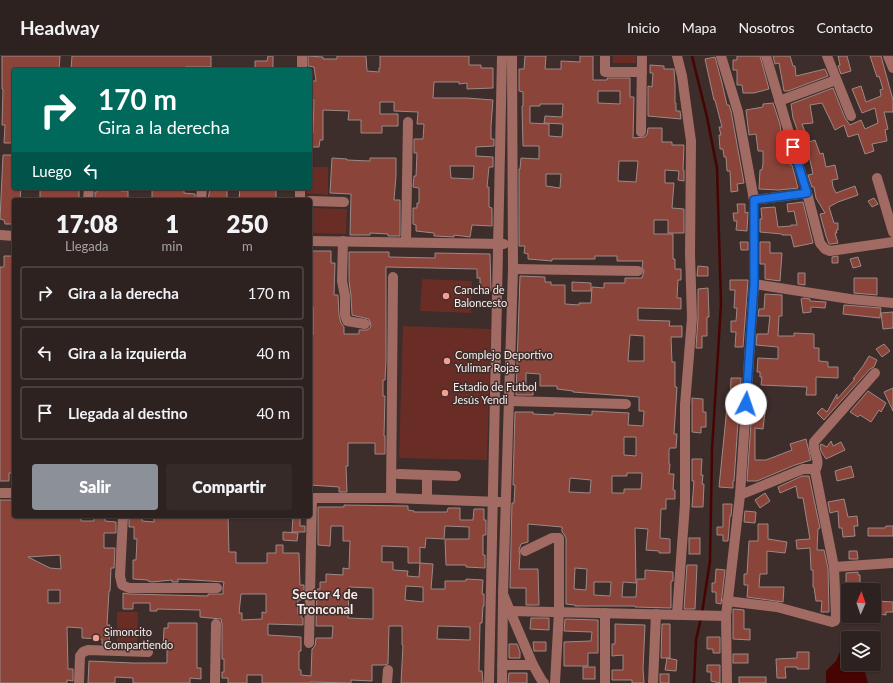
<!DOCTYPE html>
<html lang="es">
<head>
<meta charset="utf-8">
<style>
	body { margin:0; font-family:Lato,sans-serif; background:#362a29; color:#f1f3f6; height:100vh; display:flex; flex-direction:column; font-size:15px; white-space:nowrap }
	* { box-sizing:border-box; margin:0 }
	p { font-size:13px; color:#a7a4a5 }
	.icon { flex:none; width:22px; height:22px; fill:none; stroke:currentColor; stroke-width:2; stroke-linecap:round; stroke-linejoin:round }
	.map { position:relative; flex:1; overflow:hidden }
	.side { position:absolute; left:12px; top:142px; width:300px; height:320px; display:flex; flex-direction:column; background:#2e2220; border-radius:4px; box-shadow:0 1px 3px #0004,0 0 0 1px #493f3e }
	.side>* { flex:none }
	.top-card { position:absolute; left:12px; top:12px; width:300px; height:122px; border-radius:4px; box-shadow:0 1px 3px #0004,0 0 0 1px #493f3e; background:#00695c; color:#fff; overflow:hidden }
	.needle { width:26px; rotate:2deg }
	.fabs { position:absolute; left:841px; top:527px; display:grid; gap:8px }
	.fabs a { display:grid; place-items:center; width:40px; height:40px; border-radius:4px; background:#2e2220; box-shadow:0 1px 3px #0004,0 0 0 1px #493f3e; font-size:20px }
	.pin { position:absolute; display:grid; place-items:center; width:34px; height:34px; color:#fff; margin:-17px; border-radius:8px; box-shadow:0 2px 6px #0006 }
	.me { position:absolute; width:44px; margin:-22px; rotate:4deg; stroke-linejoin:round; filter:drop-shadow(0 0 3px #0008) }
	.turn { display:flex; align-items:center; gap:14px; height:84px; padding:0 20px; font-size:18px }
	.turn .icon { width:52px; height:52px; stroke-width:2.5 }
	.turn b { display:block; font-size:28px; line-height:34px }
	.then { display:flex; align-items:center; height:38px; padding:0 20px; background:#0003; gap:8px; font-size:15px }
	.eta { display:flex; justify-content:space-evenly; align-items:center; height:68px; text-align:center }
	.eta b { font-size:24px; font-weight:800; line-height:28px }
	.action { display:flex; gap:8px; margin-top:auto; padding:8px 20px }
	.action a { flex:1; height:46px; border-radius:4px; background:#8c9099; color:#fff; font-size:16px; font-weight:800; line-height:46px; text-align:center }
	.action a+a { background:#362a29; color:#f1f3f6 }
	ul { padding:0; list-style:none }
	li { display:flex; align-items:center; gap:12px; height:54px; margin:0 8px 6px; padding:0 12px; border:2px solid #493f3e; border-radius:4px }
	li div { flex:1 }
	li b { display:block; font-size:15px }
	li em { font-style:normal }
	header { display:flex; align-items:center; gap:24px; box-sizing:border-box; height:56px; padding:0 20px; background:#2e2220; border-bottom:1px solid #493f3e }
	header strong { font-size:19px }
	nav { display:flex; gap:22px; margin-inline-start:auto; font-size:14px }
	.map>svg:first-child { display:block }
	.green { fill:#692d25 }
	.water { fill:#460402 }
	.lines { fill:none; stroke-linecap:round; stroke-linejoin:round }
	.stream { stroke:#460402; stroke-width:2.5 }
	.building { fill:#8a443a; stroke:#9c8986; fill-rule:evenodd }
	.minor { stroke:#a16b63; stroke-width:10 }
	.route-casing { stroke:#114b97; stroke-width:10 }
	.route { stroke:#1a73e8; stroke-width:7 }
	.poi-dot { fill:#f59d8e; stroke:#3d2d2b; stroke-width:1.5 }
	.labels { text-anchor:middle; stroke-width:3; stroke-linejoin:round; paint-order:stroke }
	.poi-label { font-size:11px; fill:#f9eeec; stroke:#3d2d2b; text-anchor:start }
	.quarter-label { font-size:13px; font-weight:bold; fill:#f9eeec; stroke:#3d2d2b }
</style>
</head>
<body>
<header>
<strong>Headway</strong>
<nav><a>Inicio</a><a>Mapa</a><a>Nosotros</a><a>Contacto</a></nav>
</header>
<div class="map">
<svg width="893" height="627" viewBox="0 0 893 627">
	<rect width="100%" height="100%" fill="#3d2d2b"/>
	<g class="green">
		<rect x="613" y="0" width="23" height="7"/>
		<polygon points="310,111 328,111 328,139 306,137 306,132 310,132"/>
		<polygon points="313,152 347,153 346,178 312,177"/>
		<polygon points="422,223 472,225 471,257 420,255"/>
		<polygon points="403,270 491,273 487,404 399,402"/>
		<polygon points="117,556 138,556 137,591 117,591"/>
	</g>
	<polygon class="water" points="848,587 848,608 863,608 868,627 826,627 826,615 836,605 843,588"/>
	<g class="lines">
		<g class="stream">
			<polyline points="692,0 707,61 717,112 721,248 712,394 710,505 702,557"/>
			<polyline points="694,627 696,584 701,562"/>
		</g>
	</g>
	<g class="building">
		<polygon points="2,0 60,0 59,14 14,14 14,70 12,87 4,87 5,69 2,69 3,33 2,33"/>
		<polygon points="72,0 211,0 211,11 185,11 185,14 162,14 71,13"/>
		<polygon points="268,0 273,0 273,14 255,14 255,5 267,5"/>
		<path d="M308 0 323 1V3H337V0H366L367 15 379 16V12H380V0H469V9H481V12H493V32L467 33V27L459 28V26H434L433 42H467L493 44 491 70V83H494V90L476 91V100L493 101V111H489L487 131H489V151L492 152V170L472 169 470 181 454 179V181L434 180V177L416 175V169L413 168V152H417V147H419V132L413 131 414 120H416L417 97H414V83H423L424 68H417L418 56 394 55V46H380V58H398V70H382V77H361V64H348L349 55 323 54V84H320L319 91H311L310 77H313L314 44H310V35H312V25H316L314 11 308 10ZM450 110H474L473 123 451 122Z"/>
		<path d="M525 0H546L545 13H561V5L580 6V0H593V24H607V22H630V41H634L633 82 644 81 647 79 648 72H662V86H672V89H684L683 114H684V125L678 124 679 115 665 114V127H674L672 152 684 153V177H668V164H654V178H673V203H675V213H681V224H678L677 242H681V253L638 252V264L670 265 669 270H682V281H671L672 306H675V331H677L674 378H677L676 392H670L669 394V408H670L669 418H674L673 434H675V443H666V453H661L660 482 670 483V497H659V495L646 494 648 473 635 472 636 527 623 526 622 541H636L637 523H645V514L673 516V525H671V552L635 551V550H575V549L566 548V482L564 478 562 476V471L528 468V486L521 488 519 494 520 499 519 513H538L539 549H526V532H510L512 447H514L515 429H513L515 356H533V358L554 359V357L592 359V355L629 357 628 369 643 370 644 355H639V341L573 336V335L557 333V330H540V318L526 317V330H533V339H516L520 220 545 221V226H551V229H565V248L579 249V247H591L592 231 604 232V227H625V222H642L644 215 642 211 643 205H617V200H595V203H552V205L528 203V198L524 197 525 190H519V113H520L521 102 539 103V90H523L522 50H523V36L519 35V13H524ZM598 35H620V48L598 47ZM540 48H563L562 61 545 60 544 67 563 68 562 81 549 80V68L530 67V50H540ZM619 105H638L636 126 618 125ZM546 118H561L560 132 546 130ZM630 279 644 280V305H628ZM624 381H636V400L624 399ZM627 417H642L641 433H624V437H612V420H627ZM570 422 591 424 590 437 569 436ZM575 512 587 513 586 534 574 533ZM594 526H611L610 540 594 539Z"/>
		<polygon points="737,0 760,0 769,33 754,37 743,37 742,29 737,29 737,14 733,14 733,4 737,4"/>
		<polygon points="773,0 790,0 793,10 795,10 796,20 825,13 828,20 788,35 784,35 779,7 775,8"/>
		<polygon points="838,0 847,0 851,15 841,18 838,10 840,9"/>
		<polygon points="870,0 881,0 893,44 893,56 884,56 888,73 885,74 887,85 872,88 874,95 865,98 858,78 848,81 844,69 835,74 822,47 810,49 813,67 802,68 809,86 815,84 820,98 823,97 826,111 835,109 838,123 832,124 833,131 836,137 855,130 858,139 838,146 829,151 834,167 838,167 838,174 836,174 837,177 835,177 838,187 831,188 829,188 826,180 820,158 825,157 816,142 814,131 812,131 808,119 813,118 808,95 805,96 800,75 798,76 793,62 791,48 833,32 845,62 850,69 861,64 865,73 878,67 875,52 862,57 852,33 861,30 866,46 881,40 880,34 883,33 879,20 877,21"/>
		<polygon points="715,1 722,27 727,49 729,49 731,55 744,127 737,128 738,135 731,136 730,115 727,115 726,101 724,101 723,93 720,93 719,79 721,79 719,71 722,71 715,44 714,44 705,3"/>
		<polygon points="650,9 664,10 664,13 674,13 675,29 675,47 676,47 676,55 680,55 681,63 648,60 648,30 652,31 653,17 650,17"/>
		<polygon points="773,47 780,68 782,86 785,86 790,102 790,109 792,109 798,132 778,134 759,133 760,114 762,114 763,108 763,95 758,95 756,78 749,79 746,54 763,51 763,48"/>
		<polygon points="3,99 11,99 14,104 14,132 21,132 20,144 14,144 14,168 5,168 4,164 0,163"/>
		<polygon points="332,102 347,103 347,104 370,105 370,102 396,102 396,120 394,144 400,144 400,180 388,180 388,178 370,177 370,179 350,179 351,138 330,137"/>
		<rect x="40" y="132" width="39" height="12"/>
		<polygon points="97,132 121,132 121,135 128,135 128,144 95,144 95,136 97,136"/>
		<polygon points="152,132 184,132 184,137 195,138 195,144 152,144"/>
		<polygon points="210,132 227,132 227,144 208,144"/>
		<polygon points="240,132 276,132 276,144 239,144"/>
		<polygon points="874,142 878,148 872,151 868,145"/>
		<polygon points="803,146 813,187 794,191 791,179 782,179 782,178 760,176 760,163 762,163 761,152 775,151 778,171 791,170 791,169 797,169 794,155 788,156 787,148"/>
		<polygon points="737,148 745,148 745,157 748,156 747,175 736,174 737,165 734,165 733,157 738,157"/>
		<polygon points="740,186 748,186 748,194 741,194"/>
		<polygon points="760,186 770,186 770,197 782,197 780,225 765,223 765,208 760,208"/>
		<polygon points="310,195 331,195 331,207 335,207 334,239 338,239 339,259 341,267 344,271 344,278 359,278 359,274 367,274 370,272 371,269 369,263 352,259 352,258 351,240 349,225 349,196 389,196 389,201 435,202 435,197 490,198 491,235 480,235 480,222 477,222 477,213 386,211 386,304 385,324 383,324 383,340 385,340 384,380 385,380 385,398 375,398 375,387 348,387 348,410 346,410 347,436 339,436 339,431 310,429 310,279 313,279 313,251 310,251"/>
		<polygon points="4,200 14,200 14,417 9,417 9,425 0,425 0,211 4,211"/>
		<polygon points="838,200 838,207 832,207 832,201"/>
		<polygon points="858,201 861,210 853,212 850,203"/>
		<polygon points="698,210 708,211 708,220 697,220"/>
		<polygon points="798,217 805,217 805,229 798,228"/>
		<polygon points="854,222 877,222 877,239 854,237"/>
		<polygon points="730,224 748,224 743,291 735,291 736,276 731,276 731,265 736,265 737,252 734,252 735,234 730,234"/>
		<polygon points="572,226 591,227 591,235 572,235"/>
		<polygon points="708,232 709,261 707,261 707,280 702,280 702,292 696,292 698,262 698,233"/>
		<polygon points="765,238 782,239 782,260 779,260 778,280 794,280 794,277 814,278 814,292 819,292 819,305 828,306 828,311 838,311 838,322 816,321 816,339 806,339 807,331 761,329 762,321 760,321 760,316 757,316 758,302 778,303 778,291 756,289 757,278 768,278 770,260 758,260 759,253 764,253"/>
		<polygon points="804,242 810,243 810,245 826,246 825,252 811,251 811,256 803,257 801,243"/>
		<polygon points="844,249 881,252 880,262 843,258"/>
		<polygon points="893,256 893,272 883,273 881,257"/>
		<polygon points="884,288 890,295 882,301 876,293"/>
		<polygon points="869,300 877,304 874,311 870,313 824,364 817,357 822,352 827,356 837,338 837,343 855,323 853,323 863,310"/>
		<polygon points="731,322 741,322 734,425 733,425 733,432 719,431 727,351 730,351"/>
		<polygon points="893,332 893,355 884,336"/>
		<polygon points="868,335 886,347 881,356 879,354 871,366 860,359 858,361 850,356"/>
		<polygon points="753,338 764,339 763,356 765,356 763,373 755,372 755,404 766,404 792,394 790,388 806,383 811,404 795,409 757,425 747,425"/>
		<polygon points="692,342 703,343 703,356 706,356 706,371 701,371 701,377 692,376"/>
		<polygon points="831,385 833,390 841,386 845,394 826,403 821,395 820,389 821,388 827,391"/>
		<polygon points="692,403 702,403 701,419 703,419 702,428 704,428 703,451 692,451 694,425 692,425"/>
		<polygon points="851,410 854,421 837,425 835,415"/>
		<polygon points="802,420 809,420 820,472 818,473 817,494 824,494 828,512 829,556 821,556 822,545 816,545 814,531 813,531 813,514 811,514 810,492 797,493 796,484 810,483 803,442 798,442 796,430 780,437 778,431"/>
		<polygon points="765,437 770,445 760,452 755,444"/>
		<polygon points="844,443 848,461 857,460 858,470 854,470 855,480 843,481 842,472 839,472 838,455 830,457 828,446"/>
		<path d="M0 444H14V460H81V465H94V460H105V465L116 466V477H104V492H115L114 512H111L110 535H109L107 569H110L109 588H102V583L82 582V572L67 571 68 613H73V625L67 624V627H0ZM60 499 61 513 50 512 28 501ZM48 534H60V547H48Z"/>
		<polygon points="723,448 732,448 731,460 730,460 728,485 723,485 723,479 717,479 717,471 723,471"/>
		<path d="M344 449 408 450V454L414 455V456H447L448 452H460V464H473L474 453H484V464H486V479H483V499H485V512L466 511V509H446L445 483H469V471L445 470 444 483 426 482 425 492 420 491V507H408V491L382 490V506H393V514L408 515 407 520 419 521 420 507 433 508 431 533H445V525H466V523L483 524 482 538H484V550H483L482 567H480L479 615H482L483 627H401L403 589H402V570H389L388 608 384 609H372V625L351 624V627L310 626V627H262V619H247V627H228V622H222V616H224V603H222V568L221 563 200 561V554L157 553V555H150V547H133V553H123V537L129 538 208 540V538H223V532L224 526 178 523V526H172V524L152 526 148 525V524L133 523V504H136L137 483H134V471H129V460H142V465L154 466V460H228L229 496H236V507H267V497H276V489H283V497H299L300 529H304V538H301V544H298V558H302L301 561 303 562V569L268 568V579L301 581V595H299V614H301V619L311 620 312 593 315 590 316 582H332L333 570H316L317 533H320V526H326V518L343 519V512L349 513 350 485H343V470H331L330 490 318 489V451H344ZM406 530 423 531V546L405 544ZM349 531 373 532V563L348 562ZM241 538H266V557L262 556V563L242 564V557H239ZM438 570 470 571V584L437 583Z"/>
		<polygon points="745,455 756,456 755,467 744,466"/>
		<polygon points="293,460 300,460 300,470 305,470 305,476 292,476"/>
		<polygon points="758,468 768,468 768,483 787,486 785,497 767,495 767,518 760,518 759,531 784,531 783,546 747,541 748,529 744,529 744,518 747,518 749,485 758,485"/>
		<polygon points="886,470 893,470 893,480 868,480 868,472 885,472"/>
		<polygon points="283,476 298,477 297,485 283,484"/>
		<rect x="689" y="482" width="11" height="16"/>
		<polygon points="849,495 857,495 858,503 849,503"/>
		<polygon points="687,509 697,509 695,553 684,553"/>
		<polygon points="716,513 725,514 721,548 716,547 716,536 712,536 712,527 715,527"/>
		<polygon points="858,516 858,519 860,519 860,526 858,527 846,527 846,517"/>
		<polygon points="878,545 893,546 893,556 886,556 886,559 878,558"/>
		<polygon points="733,553 744,554 744,573 750,573 750,584 733,583"/>
		<polygon points="531,562 549,562 549,574 530,573"/>
		<polygon points="565,563 598,564 598,597 588,597 588,610 564,610 564,586 591,585 592,576 564,575"/>
		<polygon points="168,567 197,567 197,612 201,612 201,623 190,622 190,627 133,627 133,622 115,621 115,627 88,627 89,605 133,607 167,607 167,593 163,593 164,572 168,572"/>
		<polygon points="615,568 645,569 643,613 644,627 632,627 632,624 612,624 612,614 623,614 623,599 612,600 612,588 615,588"/>
		<polygon points="662,568 670,568 670,602 661,602"/>
		<polygon points="707,581 720,581 720,597 713,597 713,593 707,593"/>
		<polygon points="533,586 546,586 546,595 534,595"/>
		<polygon points="509,588 517,588 520,596 520,602 509,602"/>
		<polygon points="797,596 809,596 809,613 797,613 797,611 785,611 786,622 777,622 776,603 797,602"/>
		<rect x="733" y="598" width="15" height="9"/>
		<polygon points="667,602 677,604 676,615 665,614"/>
		<polygon points="707,609 720,609 720,627 711,625 711,616 707,616"/>
		<rect x="583" y="611" width="12" height="12"/>
		<polygon points="509,617 527,617 527,627 508,627"/>
		<rect x="660" y="618" width="9" height="9"/>
		<rect x="739" y="621" width="27" height="6"/>
	</g>
	<g class="lines">
		<g class="minor">
			<polyline points="605,0 605,16 642,16"/>
			<polyline points="721,0 738,56 754,144 754,228 740,439 726,560 727,627"/>
			<polyline points="766,0 807,137 820,187 825,193 830,195 893,186"/>
			<polyline points="827,0 851,60"/>
			<polyline points="888,0 893,12"/>
			<polyline points="302,14 302,0"/>
			<polyline points="779,45 836,24"/>
			<polyline points="641,76 642,0"/>
			<polyline points="877,122 893,176"/>
			<polyline points="88,144 89,132"/>
			<polyline points="201,144 202,132"/>
			<polyline points="300,144 300,132"/>
			<polyline points="754,144 807,137"/>
			<polyline points="310,145 344,146"/>
			<polyline points="0,179 14,180"/>
			<polyline points="310,185 504,188"/>
			<polyline points="343,185 342,225 345,240 345,259 347,265 365,268"/>
			<polyline points="406,186 408,66"/>
			<polyline points="513,213 638,215"/>
			<polyline points="754,228 850,243 893,247"/>
			<polyline points="509,345 626,348"/>
			<path d="M815 415C822 402 812 398 814 386L875 317"/>
			<polyline points="399,418 456,420"/>
			<polyline points="0,437 14,437"/>
			<polyline points="310,442 391,442 500,446"/>
			<polyline points="391,442 393,221"/>
			<polyline points="427,443 427,419"/>
			<polyline points="123,460 120,520 122,529 129,532 217,532"/>
			<polyline points="525,495 552,482 559,482 559,555 555,627"/>
			<polyline points="834,511 892,507"/>
			<polyline points="727,545 777,551 832,566 835,565 836,560 834,511 815,415 811,413 803,413 740,439"/>
			<polyline points="510,555 503,538 513,213 512,0"/>
			<polyline points="605,557 605,627"/>
			<polyline points="677,558 685,448 685,349 692,262 690,198 691,85 682,20 677,0"/>
			<polyline points="309,587 312,442"/>
			<polyline points="502,609 533,609"/>
			<polyline points="79,627 80,600 83,596 88,594 148,596"/>
			<polyline points="215,627 216,568"/>
			<polyline points="387,627 388,614"/>
			<polyline points="489,627 502,0"/>
			<polyline points="502,627 503,542"/>
			<polyline points="544,627 542,625 533,609 510,555 726,560"/>
			<polyline points="653,627 656,558"/>
		</g>
	</g>
	<g class="lines">
		<defs>
			<polyline id="route" points="746,348 754,228 754,144 807,137 793,91"/>
		</defs>
		<use href="#route" class="route-casing"/>
		<use href="#route" class="route"/>
	</g>
	<g class="poi-dot">
		<circle cx="446" cy="240" r="4"/>
		<circle cx="447" cy="305" r="4"/>
		<circle cx="445" cy="337" r="4"/>
		<circle cx="96" cy="582" r="4"/>
	</g>
	<g class="labels">
		<g class="poi-label">
			<text x="454" y="238">Cancha de<tspan x="454" dy="13">Baloncesto</tspan></text>
			<text x="455" y="303">Complejo Deportivo<tspan x="455" dy="13">Yulimar Rojas</tspan></text>
			<text x="453" y="335">Estadio de Futbol<tspan x="453" dy="13">Jesús Yendi</tspan></text>
			<text x="104" y="580">Simoncito<tspan x="104" dy="13">Compartiendo</tspan></text>
		</g>
		<g class="quarter-label">
			<text x="325" y="543">Sector 4 de<tspan x="325" dy="15">Tronconal</tspan></text>
		</g>
	</g>
</svg>
<div class="fabs">
<a><svg class="needle" viewBox="-14 -14 28 28"><path d="M0-13l5 13h-10z" fill="#e53935"/><path d="M0 13l5-13h-10z" fill="#a7a4a5"/></svg></a>
<a><svg class="icon" aria-label="layers" viewBox="0 0 24 24"><path d="M12 4l9 5-9 5-9-5zM3 14l9 5 9-5"/></svg></a>
</div>
<div class="pin" style="left:793px;top:91px;background:#d93025"><svg class="icon" aria-label="arrive" viewBox="0 0 24 24"><path d="M6 21V4h12l-3 4 3 4H6"/></svg></div>
<svg class="me" style="left:746px;top:348px" viewBox="-20 -20 40 40"><circle r="19" fill="#fff"/><path d="M0-13L10 11 0 6-10 11z" fill="#1a73e8"/></svg>
<div class="top-card">
<div class="turn"><svg class="icon" aria-label="right" viewBox="0 0 24 24"><path d="M7 20v-9h11M14 6l5 5-5 5"/></svg><div><b>170 m</b>Gira a la derecha</div></div>
<div class="then">Luego<svg class="icon" aria-label="left" viewBox="0 0 24 24"><path d="M17 20v-9H6M10 6l-5 5 5 5"/></svg></div>
</div>
<section class="side">
<div class="eta">
<div><b>17:08</b><p>Llegada</p></div>
<div><b>1</b><p>min</p></div>
<div><b>250</b><p>m</p></div>
</div>
<ul>
<li><svg class="icon" aria-label="right" viewBox="0 0 24 24"><path d="M7 20v-9h11M14 6l5 5-5 5"/></svg><div><b>Gira a la derecha</b></div><em>170 m</em></li>
<li><svg class="icon" aria-label="left" viewBox="0 0 24 24"><path d="M17 20v-9H6M10 6l-5 5 5 5"/></svg><div><b>Gira a la izquierda</b></div><em>40 m</em></li>
<li><svg class="icon" aria-label="arrive" viewBox="0 0 24 24"><path d="M6 21V4h12l-3 4 3 4H6"/></svg><div><b>Llegada al destino</b></div><em>40 m</em></li>
</ul>
<div class="action"><a>Salir</a><a>Compartir</a></div>
</section>
</div>
</body>
</html>
